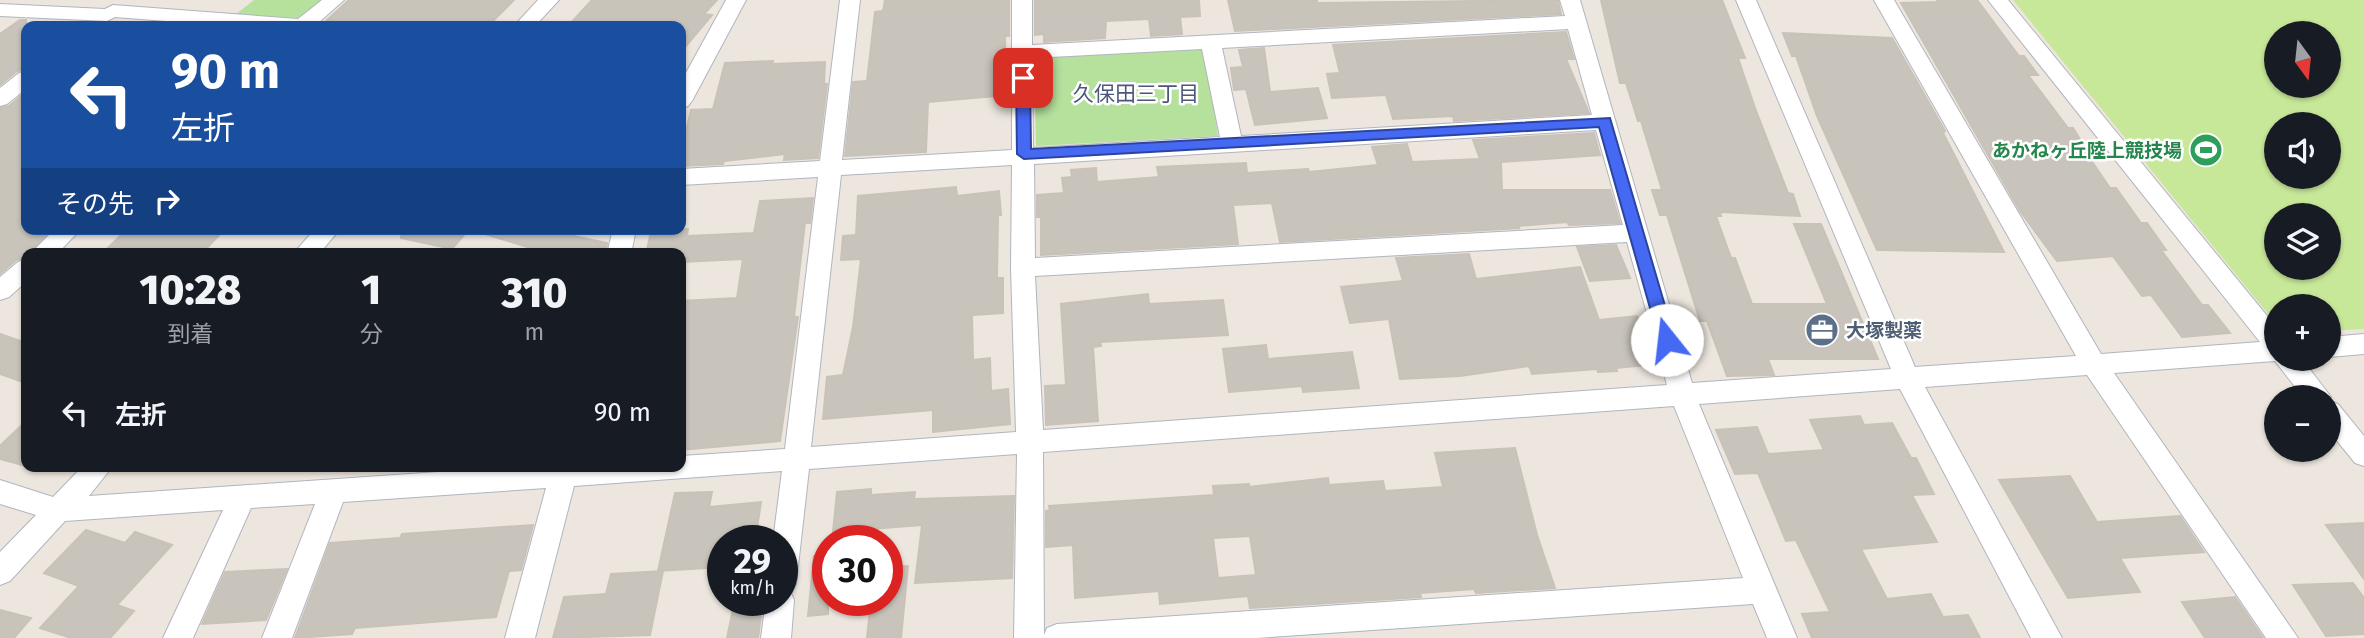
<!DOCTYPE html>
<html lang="ja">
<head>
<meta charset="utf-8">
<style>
	body { margin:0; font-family:"Fira Sans","Noto Sans JP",sans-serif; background:#242831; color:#f1f3f6; height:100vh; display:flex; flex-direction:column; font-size:26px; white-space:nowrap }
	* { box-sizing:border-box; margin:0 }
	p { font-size:23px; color:#9ea1a6 }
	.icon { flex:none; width:38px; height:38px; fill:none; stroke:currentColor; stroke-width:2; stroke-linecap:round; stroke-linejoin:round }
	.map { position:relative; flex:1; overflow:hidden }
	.panel { position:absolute; left:21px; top:248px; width:665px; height:224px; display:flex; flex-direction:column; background:#171b24; border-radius:14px; box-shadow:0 2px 5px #0004 }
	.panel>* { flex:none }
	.guide { position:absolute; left:21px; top:21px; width:665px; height:214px; border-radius:14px; box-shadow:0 2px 5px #0004; background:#1a4fa0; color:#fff; overflow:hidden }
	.needle { width:46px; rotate:165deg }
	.fabs { position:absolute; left:2264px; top:21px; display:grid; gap:14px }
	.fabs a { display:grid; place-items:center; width:77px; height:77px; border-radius:50%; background:#171b24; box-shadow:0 2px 5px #0004; font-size:35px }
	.speed { position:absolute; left:707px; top:525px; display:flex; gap:14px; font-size:35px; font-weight:700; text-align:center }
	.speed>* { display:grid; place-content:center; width:91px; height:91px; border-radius:50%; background:#171b24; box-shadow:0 2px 5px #0004; line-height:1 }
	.speed small { font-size:18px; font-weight:400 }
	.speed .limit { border:10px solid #d22; background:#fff; color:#111 }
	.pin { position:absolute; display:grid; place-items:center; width:60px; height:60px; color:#fff; margin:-30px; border-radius:14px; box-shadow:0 4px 10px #0006 }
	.me { position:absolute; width:77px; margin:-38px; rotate:344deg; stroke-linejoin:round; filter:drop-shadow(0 0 5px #0008) }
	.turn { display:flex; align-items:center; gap:24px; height:147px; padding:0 35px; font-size:32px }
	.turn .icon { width:91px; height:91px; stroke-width:2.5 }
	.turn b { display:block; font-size:49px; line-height:60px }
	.then { display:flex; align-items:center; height:66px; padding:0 35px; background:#0003; gap:14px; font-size:26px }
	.eta { display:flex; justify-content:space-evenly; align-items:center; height:119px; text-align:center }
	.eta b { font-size:42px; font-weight:800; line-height:49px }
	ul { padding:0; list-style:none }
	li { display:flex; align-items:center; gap:21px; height:91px; padding:0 35px }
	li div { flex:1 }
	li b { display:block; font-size:26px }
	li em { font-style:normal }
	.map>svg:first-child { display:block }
	.green { fill:#b5e19d }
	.pitch { fill:#c8e899; fill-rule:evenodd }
	.building { fill:#c8c4bc; stroke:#c8c2b8; stroke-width:2; fill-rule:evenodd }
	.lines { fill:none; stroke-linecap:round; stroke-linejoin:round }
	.minor-casing { stroke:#b1b5be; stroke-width:2 }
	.minor { fill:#fff; fill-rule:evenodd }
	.route { fill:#4569f3; stroke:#2d449e; stroke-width:2 }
	.labels { text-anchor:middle; stroke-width:5; stroke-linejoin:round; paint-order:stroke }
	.leisure-label { font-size:19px; font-weight:bold; fill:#27864d; stroke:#fff; text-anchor:end }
	.service-label { font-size:19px; font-weight:bold; fill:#4e5e75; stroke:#fff; text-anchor:start }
	.neighbourhood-label { font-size:21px; fill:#4d567b; stroke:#fff }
</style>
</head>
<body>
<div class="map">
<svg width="2364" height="638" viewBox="0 0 2364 638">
	<rect width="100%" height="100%" fill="#ece6de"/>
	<g class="green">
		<polygon points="254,0 325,0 303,18 235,15"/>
		<polygon points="1205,49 1218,136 1036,146 1034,58"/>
	</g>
	<path class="pitch" d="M2013 0H2364V329L2329 331V306H2277V325ZM2277 33H2329V86H2277ZM2277 124H2329V177H2277ZM2277 215H2329V268H2277Z"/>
	<g class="building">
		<polygon points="349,0 514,0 488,26 357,26 327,20"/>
		<polygon points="592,0 717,0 704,14 712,15 681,52 681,26 568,26"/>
		<polygon points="885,0 1009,0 1009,36 1005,36 1006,95 928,102 926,152 845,156 853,82 867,81 875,12 883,11"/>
		<polygon points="1035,0 1199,0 1200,16 1180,17 1182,34 1151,36 1149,19 1106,21 1105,38 1044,42 1044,34 1035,35"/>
		<polygon points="1228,0 1317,0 1317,3 1558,0 1561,14 1235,31"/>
		<polygon points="1601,0 1722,0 1745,58 1738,58 1755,108 1788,193 1793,194 1800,216 1720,212 1721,216 1716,216 1731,258 1735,258 1752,304 1827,304 1794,224 1821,224 1878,359 1768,359 1774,375 1727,376 1707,321 1700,321 1667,215 1660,215 1652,190 1662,190 1641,121 1638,121 1626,83 1620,83"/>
		<polygon points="1937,0 1977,0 2019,56 2024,56 2038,75 2028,75 2068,128 2073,128 2085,147 2082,147 2110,188 2116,188 2141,223 2147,223 2166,250 2161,250 2202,305 2208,305 2230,333 2182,337 2151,295 2142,296 2113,256 2057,261 2020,211 1901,3 1939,2"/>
		<polygon points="20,20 26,20 26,69 17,71 0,85 0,34"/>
		<polygon points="1566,32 1574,59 1566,59 1589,113 1454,121 1453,116 1393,119 1386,95 1332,98 1327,74 1340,73 1333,45"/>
		<polygon points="1783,33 1892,38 1945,131 1943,133 2004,252 1877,250 1817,116 1796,56 1792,56"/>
		<polygon points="1264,48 1270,92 1318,88 1327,118 1255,125 1246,89 1234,90 1231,68 1243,67 1239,50"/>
		<polygon points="773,61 772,64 825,62 824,84 827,84 818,158 784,160 785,154 724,161 723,164 681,166 681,140 684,140 691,110 713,109 725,63"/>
		<polygon points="26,92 26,229 51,229 26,257 16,260 0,274 0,108 9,106"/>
		<polygon points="1594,133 1600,155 1501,162 1502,190 1610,190 1620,223 1569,225 1567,222 1518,226 1519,228 1280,242 1272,203 1233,205 1238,244 1041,255 1041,217 1037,217 1037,195 1064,193 1062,178 1072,177 1071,170 1096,168 1097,182 1159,177 1157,167 1246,163 1247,173 1308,169 1309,172 1378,165 1372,147 1407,144 1412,162 1480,159 1473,140"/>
		<polygon points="956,187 957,196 999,191 1001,215 998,215 997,278 1003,278 1003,313 972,315 973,360 990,358 991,391 1008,389 1010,424 933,432 933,410 823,419 827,377 843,375 853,327 861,259 841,260 843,236 856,235 858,196"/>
		<polygon points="813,198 810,223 805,223 799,274 794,317 798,317 780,441 681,450 681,301 737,298 743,259 681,262 681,254 646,254 651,232 688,229 687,236 754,233 760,201"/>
		<polygon points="127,229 225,229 201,254 124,254 106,250"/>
		<polygon points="402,229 469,229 452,249 401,238"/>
		<polygon points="486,229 541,229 607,243 605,254 530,254 534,249 485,234"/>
		<polygon points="1616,245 1630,278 1590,281 1577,247"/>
		<polygon points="1469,254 1476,279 1580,267 1599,320 1637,316 1658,364 1616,368 1617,371 1598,372 1597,369 1532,374 1529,366 1460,376 1400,379 1389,319 1350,323 1341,287 1403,281 1396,258"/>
		<polygon points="1148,294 1149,304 1223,300 1228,335 1100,342 1101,346 1093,347 1098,421 1046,425 1045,386 1066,385 1061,304"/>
		<polygon points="0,334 26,343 26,383 0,374"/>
		<polygon points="1266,345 1268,359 1352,352 1359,388 1303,392 1302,386 1229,392 1223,349"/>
		<polygon points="1860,416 1864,425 1892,423 1911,458 1916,458 1934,494 1912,495 1937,542 1861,549 1887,599 1931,594 1943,617 1968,615 1980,638 1812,638 1802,614 1830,612 1796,540 1786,541 1758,473 1735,474 1716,430 1757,427 1768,454 1824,450 1810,420"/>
		<polygon points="26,421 26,466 0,459 0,446"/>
		<path d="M1515 448 1537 535 1555 588 1476 593 1474 589 1420 593 1421 597 1250 608 1248 596 1160 604 1159 591 1075 598 1073 545 1046 547V511L1050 510 1049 506 1214 495 1213 486 1249 484V487L1328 478 1329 485 1383 481 1385 491 1443 487 1435 453ZM1250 536 1256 575 1218 578 1213 538Z"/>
		<polygon points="2070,476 2097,522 2180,516 2204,552 2120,558 2140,592 2068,598 1999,480"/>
		<polygon points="871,489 871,495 915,492 914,499 1014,496 1012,578 915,583 922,525 833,532 837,492"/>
		<polygon points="712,492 709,507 761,502 755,541 723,541 723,567 658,571 675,493"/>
		<polygon points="2364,523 2364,579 2326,525"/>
		<polygon points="533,525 521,570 509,571 496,617 355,628 352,634 295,638 330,543 400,538 402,534"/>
		<polygon points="86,530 125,543 135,532 172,545 117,605 134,611 110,638 71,638 40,628 79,586 44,573"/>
		<polygon points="814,556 828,556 828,614 808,616"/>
		<polygon points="908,566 901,638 867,638 871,600 887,600 887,567"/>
		<polygon points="287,569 266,620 202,624 225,572"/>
		<polygon points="663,571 650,635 553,638 564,597 606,594 611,574"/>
		<polygon points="2353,583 2364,598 2364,634 2326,636 2293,585"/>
		<polygon points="2235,597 2263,638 2205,638 2182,602"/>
		<polygon points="735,600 763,600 758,638 727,638"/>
		<polygon points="0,610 31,618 14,638 0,638"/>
	</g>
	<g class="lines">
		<defs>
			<g id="minor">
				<polygon points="322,0 344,0 317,24 319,26 230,26 115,17 107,21 0,16 0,4 105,9 113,5 298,19"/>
				<polygon points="538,0 559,0 535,26 514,26"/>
				<polygon points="726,0 746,0 692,101 688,106 681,108 681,82"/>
				<path d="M840 0H860L842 160 1012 150V0H1032V45L1565 16 1560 0H1580L1692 383 1891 369 1736 0H1756L1915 367 2076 356 1874 0H1894L2101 354 2260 342 1988 0H2008L2277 328V359H2302L2331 397 2329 400V397H2303L2275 361 2114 373 2298 638H2266L2087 375 1925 387 2062 638H2031L1900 389 1699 404 1797 638H1767L1753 604 1256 638H1014L1017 454 809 469 796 584 791 593 794 600 791 638H761L766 600H782V541H773L782 471 574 486 535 638H505L546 488 343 502 292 638H262L315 504 251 508 193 638H163L223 510 65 521 10 581 0 585V552L36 515 0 504V480L53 497 82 467H112L89 496 511 467H681V456L785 449 818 177 681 185V169L820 161ZM1568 29 1592 115 1241 136 1222 48ZM1202 49 1220 137 1033 148 1032 58ZM1596 130 1623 225 1035 258 1034 164ZM1012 165 1011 268 1016 432 811 447 841 175ZM1627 242 1667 385 1043 430 1035 276ZM1674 406 1743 578 1057 624 1047 628 1044 635 1043 452Z"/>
				<polygon points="26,71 26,89 7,104 0,106 0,88 19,73"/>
				<polygon points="55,229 81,229 57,254 30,254"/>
				<polygon points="315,229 340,229 319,254 293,254"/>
				<polygon points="613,229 636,229 631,254 607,254"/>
				<polygon points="26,259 26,282 9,297 0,300 0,277 18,262"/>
				<polygon points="2364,334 2364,354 2329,357 2329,337"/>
				<polygon points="2329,401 2338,404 2364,436 2364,466 2355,463 2329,431"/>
			</g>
		</defs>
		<use href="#minor" class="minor-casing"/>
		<use href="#minor" class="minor"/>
	</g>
	<polygon class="route" points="1023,73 1030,78 1031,149 1610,118 1675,340 1667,347 1659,340 1599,127 1024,159 1017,154 1016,78"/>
	<defs>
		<symbol id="stadium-disc" viewBox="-11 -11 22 22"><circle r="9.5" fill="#2e9e5b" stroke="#fff"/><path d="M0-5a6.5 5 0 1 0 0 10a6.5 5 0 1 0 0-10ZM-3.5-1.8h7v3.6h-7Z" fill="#fff"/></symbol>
		<symbol id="office-disc" viewBox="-11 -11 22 22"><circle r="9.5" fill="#5c6f8a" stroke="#fff"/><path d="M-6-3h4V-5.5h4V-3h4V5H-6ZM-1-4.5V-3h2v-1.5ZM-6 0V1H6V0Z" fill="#fff"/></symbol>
	</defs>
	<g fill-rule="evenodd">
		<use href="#stadium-disc" x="2187" y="131" width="38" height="38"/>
		<use href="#office-disc" x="1803" y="311" width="38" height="38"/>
	</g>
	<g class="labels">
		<g class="leisure-label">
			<text x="2182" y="157">あかねヶ丘陸上競技場</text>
		</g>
		<g class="service-label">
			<text x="1846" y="337">大塚製薬</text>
		</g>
		<g class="neighbourhood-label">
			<text x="1136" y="101">久保田三丁目</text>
		</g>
	</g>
</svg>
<div class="fabs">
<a><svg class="needle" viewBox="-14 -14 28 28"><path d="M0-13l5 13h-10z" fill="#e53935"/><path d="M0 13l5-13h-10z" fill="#9ea1a6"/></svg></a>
<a><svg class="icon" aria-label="sound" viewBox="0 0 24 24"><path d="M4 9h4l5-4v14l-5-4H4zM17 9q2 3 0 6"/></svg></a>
<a><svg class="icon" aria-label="layers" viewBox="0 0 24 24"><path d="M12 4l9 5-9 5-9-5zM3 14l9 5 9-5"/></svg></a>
<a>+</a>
<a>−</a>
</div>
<div class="speed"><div>29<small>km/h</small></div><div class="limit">30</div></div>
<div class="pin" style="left:1023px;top:78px;background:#d93025"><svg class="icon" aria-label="arrive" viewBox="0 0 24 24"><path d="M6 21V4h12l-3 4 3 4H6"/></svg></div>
<svg class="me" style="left:1667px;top:340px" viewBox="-20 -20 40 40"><circle r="19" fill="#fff"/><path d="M0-13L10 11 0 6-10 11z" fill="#4569f3"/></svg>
<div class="guide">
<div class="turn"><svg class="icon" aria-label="left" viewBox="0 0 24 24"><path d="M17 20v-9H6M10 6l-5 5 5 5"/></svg><div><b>90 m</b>左折</div></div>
<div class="then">その先<svg class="icon" aria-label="right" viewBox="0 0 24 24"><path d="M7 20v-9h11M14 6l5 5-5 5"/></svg></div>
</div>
<section class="panel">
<div class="eta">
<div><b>10:28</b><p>到着</p></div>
<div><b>1</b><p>分</p></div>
<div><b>310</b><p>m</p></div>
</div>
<ul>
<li><svg class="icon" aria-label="left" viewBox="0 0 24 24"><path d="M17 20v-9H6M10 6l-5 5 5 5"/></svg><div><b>左折</b></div><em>90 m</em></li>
</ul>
</section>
</div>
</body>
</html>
